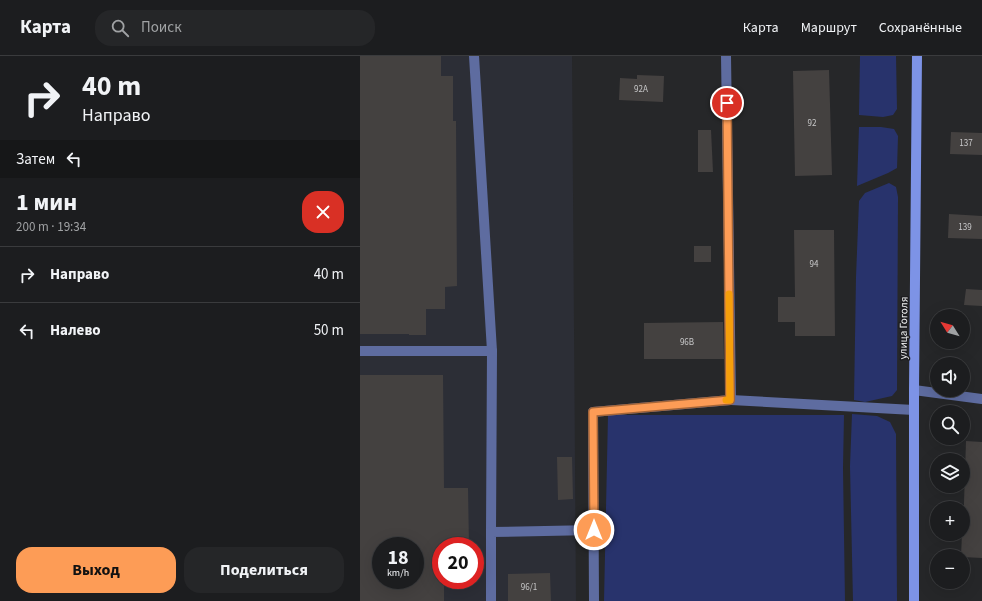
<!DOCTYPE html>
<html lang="ru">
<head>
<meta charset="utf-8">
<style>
	body { margin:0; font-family:"Source Sans 3",sans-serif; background:#252628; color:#f1f3f6; height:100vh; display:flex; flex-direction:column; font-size:15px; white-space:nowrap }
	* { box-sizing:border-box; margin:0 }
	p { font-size:13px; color:#a0a2a4 }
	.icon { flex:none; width:22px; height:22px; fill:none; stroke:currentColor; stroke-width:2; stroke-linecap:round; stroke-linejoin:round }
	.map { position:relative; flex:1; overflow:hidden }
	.details { display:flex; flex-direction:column; background:#1c1d1f; width:360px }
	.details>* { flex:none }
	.top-card { background:#1c1d1f; color:#f1f3f6; overflow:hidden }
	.needle { width:26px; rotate:307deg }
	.buttons { position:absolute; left:570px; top:253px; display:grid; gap:8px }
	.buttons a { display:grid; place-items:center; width:40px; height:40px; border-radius:50%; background:#1c1d1f; box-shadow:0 4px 16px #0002,0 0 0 1px #3a3b3d; font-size:20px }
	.speed { position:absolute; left:12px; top:481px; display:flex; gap:8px; font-size:20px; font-weight:700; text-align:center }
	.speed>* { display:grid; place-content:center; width:52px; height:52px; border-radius:50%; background:#1c1d1f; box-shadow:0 4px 16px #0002,0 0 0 1px #3a3b3d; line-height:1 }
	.speed small { font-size:10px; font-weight:400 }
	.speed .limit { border:6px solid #d22; background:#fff; color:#111 }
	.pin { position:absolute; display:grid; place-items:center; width:34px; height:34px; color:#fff; margin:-17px; border:2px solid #fff; border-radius:50%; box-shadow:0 1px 4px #0007 }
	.me { position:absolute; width:44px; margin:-22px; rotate:0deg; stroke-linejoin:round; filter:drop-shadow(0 0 3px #0008) }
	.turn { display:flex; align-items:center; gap:14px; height:84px; padding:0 16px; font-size:18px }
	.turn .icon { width:52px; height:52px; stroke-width:2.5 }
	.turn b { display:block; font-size:28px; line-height:34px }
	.then { display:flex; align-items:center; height:38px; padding:0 16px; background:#0003; gap:8px; font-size:15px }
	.round { display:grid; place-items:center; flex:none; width:42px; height:42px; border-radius:16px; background:#252628 }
	.summary { display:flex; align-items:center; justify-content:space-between; height:68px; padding:0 16px }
	h1 { font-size:24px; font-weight:700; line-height:30px }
	.button { display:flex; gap:8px; margin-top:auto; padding:8px 16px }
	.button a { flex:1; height:46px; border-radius:16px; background:#fd9c56; color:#111; font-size:16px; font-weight:700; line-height:46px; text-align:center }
	.button a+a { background:#252628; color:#f1f3f6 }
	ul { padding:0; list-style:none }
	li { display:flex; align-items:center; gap:12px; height:56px; padding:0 16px; border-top:1px solid #3a3b3d }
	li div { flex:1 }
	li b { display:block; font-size:15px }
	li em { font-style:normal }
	header { display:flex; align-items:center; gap:24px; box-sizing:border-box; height:56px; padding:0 20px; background:#1c1d1f; border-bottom:1px solid #3a3b3d }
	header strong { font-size:19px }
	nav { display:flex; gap:22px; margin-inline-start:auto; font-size:14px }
	.search { width:280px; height:36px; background:#252628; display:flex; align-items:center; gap:10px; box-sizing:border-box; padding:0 14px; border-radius:16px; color:#a0a2a4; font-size:15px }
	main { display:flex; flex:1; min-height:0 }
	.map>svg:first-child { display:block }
	.built { fill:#2c2e36; fill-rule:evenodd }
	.green { fill:#28336c }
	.building { fill:#444140; fill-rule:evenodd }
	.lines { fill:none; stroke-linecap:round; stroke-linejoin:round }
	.lane { stroke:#5e6ca0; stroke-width:10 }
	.street { stroke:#5e6ca0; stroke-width:10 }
	.secondary { stroke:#7d93e6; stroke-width:10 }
	.route-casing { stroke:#a46538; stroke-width:10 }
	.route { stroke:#fd9c56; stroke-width:7 }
	.slow { stroke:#f59e0b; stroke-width:7 }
	.labels { text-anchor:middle; stroke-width:3; stroke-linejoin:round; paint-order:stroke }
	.number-label { font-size:9px; fill:#c7c7c8 }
	.street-label { font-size:11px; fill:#f3f4f5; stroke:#1d1d20 }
</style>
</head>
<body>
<header>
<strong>Карта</strong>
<div class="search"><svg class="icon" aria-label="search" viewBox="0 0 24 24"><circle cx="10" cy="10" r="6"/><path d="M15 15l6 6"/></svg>Поиск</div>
<nav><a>Карта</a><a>Маршрут</a><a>Сохранённые</a></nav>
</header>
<main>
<section class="details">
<div class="top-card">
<div class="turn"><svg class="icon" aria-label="right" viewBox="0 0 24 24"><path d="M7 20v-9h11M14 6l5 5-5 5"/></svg><div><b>40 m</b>Направо</div></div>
<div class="then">Затем<svg class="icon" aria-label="left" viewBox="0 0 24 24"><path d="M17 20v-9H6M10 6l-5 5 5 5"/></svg></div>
</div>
<div class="summary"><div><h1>1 мин</h1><p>200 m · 19:34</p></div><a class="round" style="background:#d93025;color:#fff"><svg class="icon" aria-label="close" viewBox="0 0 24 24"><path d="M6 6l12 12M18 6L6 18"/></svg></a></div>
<ul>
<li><svg class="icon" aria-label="right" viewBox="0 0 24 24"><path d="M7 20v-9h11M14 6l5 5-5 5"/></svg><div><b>Направо</b></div><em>40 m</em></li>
<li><svg class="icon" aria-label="left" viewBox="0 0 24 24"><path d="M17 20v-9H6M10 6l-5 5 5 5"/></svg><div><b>Налево</b></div><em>50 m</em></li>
</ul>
<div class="button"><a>Выход</a><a>Поделиться</a></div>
</section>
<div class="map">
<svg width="622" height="545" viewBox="0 0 622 545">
	<rect width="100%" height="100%" fill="#262729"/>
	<path class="built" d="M0 0H212L216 545H0ZM21 490H55V524H21ZM81 490H115V524H81Z"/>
	<g class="green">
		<polygon points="500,0 536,0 537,53 533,59 523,61 499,59"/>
		<polygon points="499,71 521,71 534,73 538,80 537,112 528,117 497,130"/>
		<polygon points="529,127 536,131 538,141 537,334 532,340 505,346 494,344 496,221 499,145 505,137"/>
		<polygon points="492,358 517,360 530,366 536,378 537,545 493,545 490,410"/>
		<polygon points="248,359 484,359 483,412 485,545 244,545"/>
	</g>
	<g class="building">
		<polygon points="0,0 81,0 81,20 93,20 93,65 96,65 97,230 85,231 85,253 66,253 66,279 49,279 49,278 0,278"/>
		<polygon points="469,14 472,119 435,120 433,15"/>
		<polygon points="277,19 304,20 303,46 259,44 260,22 277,23"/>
		<polygon points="338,74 351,74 353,116 338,116"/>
		<polygon points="591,76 622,77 622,99 590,98"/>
		<polygon points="589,158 622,160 622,183 588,182"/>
		<polygon points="434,174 474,174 475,280 435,280 435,266 418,266 418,241 435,241"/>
		<rect x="334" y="190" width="17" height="16"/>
		<polygon points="606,233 622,234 622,250 604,249"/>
		<polygon points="363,266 364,303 284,303 284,267"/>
		<path d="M0 319H83L84 432H108L109 490H81V524H84V545H0ZM21 490H55V524H21Z"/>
		<polygon points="606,385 622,386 622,502 603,501 603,500 601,500 602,478 603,478"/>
		<polygon points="197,401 212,401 213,443 198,444"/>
		<polygon points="190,517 191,545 148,545 148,518"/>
	</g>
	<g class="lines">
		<g class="lane">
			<polyline points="114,0 132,295 131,476"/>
			<polyline points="366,0 371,344 554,354"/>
			<polyline points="0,295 132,295"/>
			<polyline points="131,545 131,476 234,474"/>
			<polyline points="234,545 233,356 371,344"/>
		</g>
		<polyline class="street" points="554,334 622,343"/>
		<polyline class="secondary" points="554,545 554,334 557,0"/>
	</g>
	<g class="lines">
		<defs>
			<polyline id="route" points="234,474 233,356 370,344 367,47"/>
		</defs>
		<use href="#route" class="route-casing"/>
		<use href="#route" class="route"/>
		<polyline class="slow" points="366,344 370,344 369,238"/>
	</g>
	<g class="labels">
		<g class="number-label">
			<text x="281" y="36">92А</text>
			<text x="452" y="70">92</text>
			<text x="606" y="90">137</text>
			<text x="605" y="174">139</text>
			<text x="454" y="211">94</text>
			<text x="327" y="289">96В</text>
			<text x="169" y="534">96/1</text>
		</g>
		<g class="street-label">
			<text transform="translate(543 272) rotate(-89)" y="4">улица Гоголя</text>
		</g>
	</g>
</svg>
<div class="buttons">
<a><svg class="needle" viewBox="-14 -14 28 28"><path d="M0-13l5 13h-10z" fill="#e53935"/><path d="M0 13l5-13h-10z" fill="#a0a2a4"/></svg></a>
<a><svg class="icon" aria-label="sound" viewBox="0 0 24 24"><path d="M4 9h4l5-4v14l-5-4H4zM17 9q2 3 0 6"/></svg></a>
<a><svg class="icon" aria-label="search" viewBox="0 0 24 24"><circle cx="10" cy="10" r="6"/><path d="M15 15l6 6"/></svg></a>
<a><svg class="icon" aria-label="layers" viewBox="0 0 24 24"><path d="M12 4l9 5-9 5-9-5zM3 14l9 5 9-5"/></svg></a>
<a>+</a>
<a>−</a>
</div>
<div class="speed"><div>18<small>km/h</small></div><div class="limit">20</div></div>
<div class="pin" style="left:367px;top:47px;background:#d93025"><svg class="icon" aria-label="arrive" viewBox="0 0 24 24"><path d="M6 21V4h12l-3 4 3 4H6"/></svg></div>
<svg class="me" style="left:234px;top:474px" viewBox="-20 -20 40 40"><circle r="17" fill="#fd9c56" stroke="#fff" stroke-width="3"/><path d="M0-11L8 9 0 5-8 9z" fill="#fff"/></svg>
</div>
</main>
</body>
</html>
